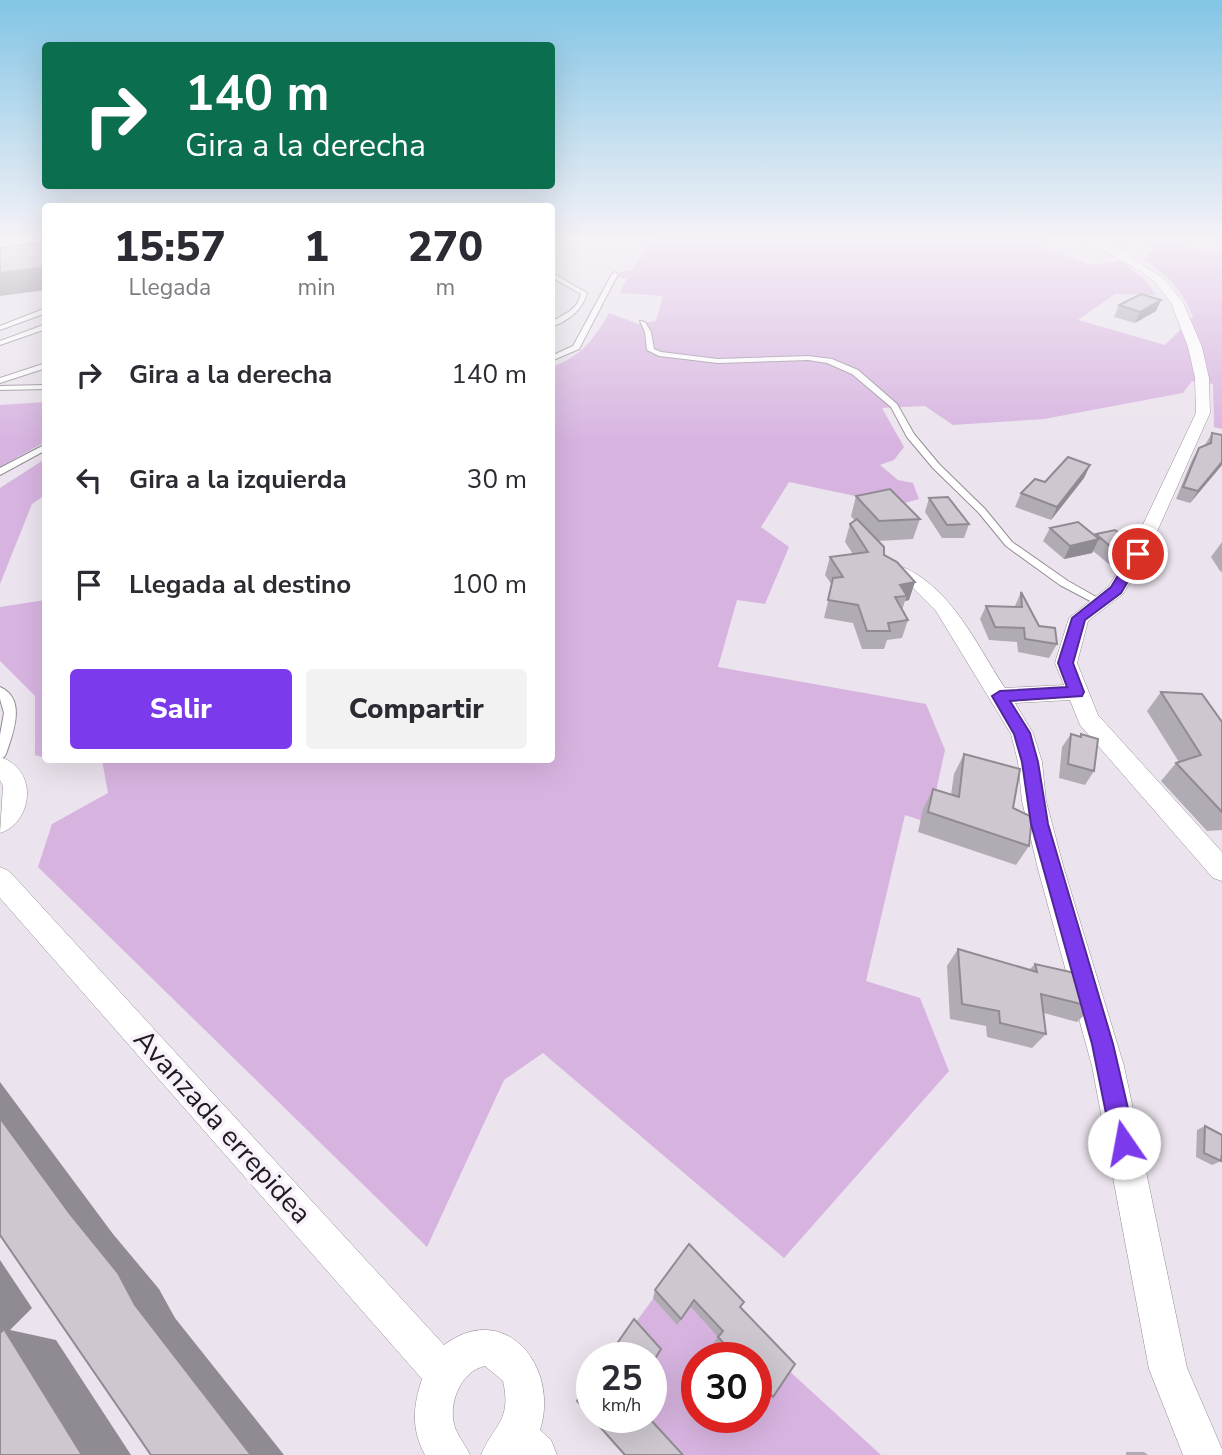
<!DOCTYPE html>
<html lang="es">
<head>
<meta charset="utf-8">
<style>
	body { margin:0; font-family:"Nunito Sans",sans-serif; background:#f2f2f3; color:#2b2b33; height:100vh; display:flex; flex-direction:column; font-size:26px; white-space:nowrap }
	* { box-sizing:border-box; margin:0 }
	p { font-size:23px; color:#7c7c81 }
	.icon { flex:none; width:38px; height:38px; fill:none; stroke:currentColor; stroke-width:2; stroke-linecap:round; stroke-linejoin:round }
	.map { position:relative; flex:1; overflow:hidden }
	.details { position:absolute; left:42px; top:203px; width:513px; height:560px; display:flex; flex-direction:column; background:#fff; border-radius:7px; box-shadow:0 7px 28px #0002 }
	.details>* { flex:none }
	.top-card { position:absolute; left:42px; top:42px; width:513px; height:147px; border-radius:7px; box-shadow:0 7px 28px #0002; background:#0b6e4f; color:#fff; overflow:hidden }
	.speed { position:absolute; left:576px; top:1342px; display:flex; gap:14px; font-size:35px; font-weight:700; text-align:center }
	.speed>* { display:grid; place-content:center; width:91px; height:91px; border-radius:50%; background:#fff; box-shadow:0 7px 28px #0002; line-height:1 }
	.speed small { font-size:18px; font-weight:400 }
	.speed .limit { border:10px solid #d22; background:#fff; color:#111 }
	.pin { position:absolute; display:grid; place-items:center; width:60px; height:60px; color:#fff; margin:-30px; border:4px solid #fff; border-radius:50%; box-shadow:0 2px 7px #0007 }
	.me { position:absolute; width:77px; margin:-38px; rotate:348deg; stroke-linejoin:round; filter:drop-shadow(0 0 5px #0008) }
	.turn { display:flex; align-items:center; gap:24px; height:147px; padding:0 28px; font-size:32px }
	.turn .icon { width:91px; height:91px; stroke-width:2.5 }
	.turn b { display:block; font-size:49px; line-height:60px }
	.eta { display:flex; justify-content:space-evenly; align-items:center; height:119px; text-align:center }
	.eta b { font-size:42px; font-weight:800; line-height:49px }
	.action { display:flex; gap:14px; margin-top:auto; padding:14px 28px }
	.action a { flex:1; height:80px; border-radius:7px; background:#7c3aed; color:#fff; font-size:28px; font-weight:800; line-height:80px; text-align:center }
	.action a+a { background:#f2f2f3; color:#2b2b33 }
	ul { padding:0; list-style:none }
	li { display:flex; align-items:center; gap:21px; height:105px; padding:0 28px }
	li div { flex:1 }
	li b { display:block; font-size:26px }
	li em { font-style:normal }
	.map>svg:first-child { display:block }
	.green { fill:#d7b4e0; fill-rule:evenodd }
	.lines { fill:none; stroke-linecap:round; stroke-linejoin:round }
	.lane-casing { stroke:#958e97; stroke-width:2 }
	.street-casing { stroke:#958e97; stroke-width:1 }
	.lane { fill:#fff; fill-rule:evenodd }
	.street { fill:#fff; fill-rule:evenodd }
	.wall { fill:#b1abb3 }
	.shaded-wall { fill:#908b92 }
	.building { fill:#cec7d0; stroke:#908b92; stroke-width:2 }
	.route { fill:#7c3aed; stroke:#51269a; stroke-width:2 }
	.labels { text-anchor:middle; stroke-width:7; stroke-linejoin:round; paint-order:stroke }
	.near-street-label { font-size:28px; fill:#1e1b1f; stroke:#f8f0fa }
</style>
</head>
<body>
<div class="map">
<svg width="1222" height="1455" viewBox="0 0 1222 1455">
	<rect width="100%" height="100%" fill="#ebe3ed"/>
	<g class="green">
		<path d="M653 237H1060L1034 244 1090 265 1120 261 1143 278 1156 295 1115 294 1078 320 1165 345 1193 317C1183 291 1168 276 1145 260L1155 247 1170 244 1222 253V429L1214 427 1213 384 1192 381 1183 393 1044 419 953 425 925 406 882 408 904 447 894 460 880 465 898 480 913 483 919 499 898 505 789 482 761 527 789 547 765 604 737 600 718 667 926 704 945 750 929 823 905 815 866 981 920 998 949 1071 784 1258 543 1053 504 1080 427 1247 38 867 52 824 108 793 102 760H551V367C580 358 595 338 609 313L638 324 656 321 663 296 619 293 627 279 617 277 621 272 633 270Z"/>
		<polygon points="45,402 45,442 0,467 0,405"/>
		<polygon points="45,459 45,495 32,504 0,584 0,488"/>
		<polygon points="45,600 46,600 45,758 35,755 35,696 0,661 0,607"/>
		<path d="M686 1254 786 1368 881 1455H624L579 1403 592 1418H651V1358L633 1326ZM696 1358H756V1418H696Z"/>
	</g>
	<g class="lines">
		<defs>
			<g id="lane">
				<path d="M551 272 587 293C582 311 568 321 551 327V322L570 311 577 304 581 294 551 277Z"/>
				<polygon points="615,272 618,274 579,349 551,361 551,356 573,346 612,274"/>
				<polygon points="46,308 46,313 0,330 0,326"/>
				<polygon points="640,321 645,322 651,332 654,349 661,352 718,359 808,356 832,359 858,370 897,404 914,434 939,464 985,509 1012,542 1068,581 1105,602 1104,604 1096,604 1060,585 1006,546 979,513 933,468 907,437 891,407 852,374 827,363 808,360 718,363 659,356 647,350 645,332"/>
				<polygon points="46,324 46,329 0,345 0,341"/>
				<polygon points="46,363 46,368 0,383 0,378"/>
				<polygon points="46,385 46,389 0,390 0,386"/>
				<polygon points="46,444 46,450 0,475 0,468"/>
				<path d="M0 687C27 699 13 733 6 754L4 757 0 759V735L4 713 0 699Z"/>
			</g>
			<g id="street">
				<path d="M1079 237H1092L1122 252 1140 237H1151L1130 257 1163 278 1183 302 1202 347 1209 378 1210 413 1147 554 1123 594 1088 621 1077 663 1098 715 1222 852V881L1213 878 1080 725 1070 700 1015 703 1033 733 1042 762 1046 801 1064 869 1124 1066 1187 1368 1222 1449V1455H1183L1149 1369 1092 1066 1038 869 1022 801 1018 762 1011 734 936 611 912 587 881 572 879 568 888 562C947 577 974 641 1005 688L1064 685 1055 663 1069 618 1109 586 1129 554 1196 413 1195 378 1188 347 1171 303 1155 282 1139 270Z"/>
				<path d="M0 757C40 770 32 823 0 833L3 786 0 780Z"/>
				<path d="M0 867 9 871 444 1345C505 1299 560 1367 540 1430L551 1440 557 1455H481C494 1424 512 1421 503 1381L485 1366C460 1371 446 1407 456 1430 460 1439 466 1446 470 1455H425C411 1429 413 1406 422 1379L0 898Z"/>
			</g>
		</defs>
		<use href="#lane" class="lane-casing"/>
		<use href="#street" class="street-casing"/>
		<use href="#lane" class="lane"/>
		<use href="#street" class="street"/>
	</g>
	<g class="wall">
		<polygon points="1196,237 1217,237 1215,240"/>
		<polygon points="1161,300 1156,311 1135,323 1114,317 1119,305"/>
		<polygon points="1212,433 1222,435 1222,465 1190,503 1176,499 1192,460 1199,448 1205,445"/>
		<polygon points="1090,465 1084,478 1051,520 1015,507 1021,493 1045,482"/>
		<polygon points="856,496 920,519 913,539 878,541 884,555 909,600 905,601 902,610 908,620 902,638 887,640 884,649 862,649 853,623 824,618 832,585 825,575 830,557 853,554 845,542 850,524 855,521 851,516"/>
		<polygon points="929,498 969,524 964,538 942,538 925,512"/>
		<polygon points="1050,528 1095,536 1096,534 1115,530 1122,560 1110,565 1093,551 1092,553 1064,559 1043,541"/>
		<polygon points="1222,542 1222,572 1220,571 1211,557"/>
		<polygon points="1021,592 1039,626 1057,644 1049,658 1018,652 1017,642 989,640 980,619 986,606 1015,606"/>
		<polygon points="1161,692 1222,722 1222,830 1207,831 1161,781 1176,763 1179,762 1147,711"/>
		<polygon points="1071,734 1080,737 1081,734 1094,771 1085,785 1059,778 1062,747"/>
		<polygon points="964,754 1013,808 1029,846 1016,865 918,832 923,809 933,789 951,795 954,774"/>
		<polygon points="958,949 1029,970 1035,964 1093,1007 1077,1022 1044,1013 1046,1034 1032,1048 987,1037 986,1026 950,1019 947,966"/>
		<polygon points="1205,1126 1221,1161 1212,1165 1196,1157 1197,1130"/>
		<polygon points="655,1290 740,1307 773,1397 765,1400 756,1390 756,1358 727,1358 713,1343 718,1337 691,1307 677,1325 653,1298"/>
		<polygon points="1126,1452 1144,1452 1148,1455 1126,1455"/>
	</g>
	<g class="shaded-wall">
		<polygon points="46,267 46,290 0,296 0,273"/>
		<polygon points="1161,300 1156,311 1135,323 1140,312"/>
		<polygon points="1222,462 1222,465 1190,503 1198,491"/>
		<polygon points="1090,465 1084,478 1051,520 1057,507"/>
		<polygon points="1099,539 1092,553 1064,559 1070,546"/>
		<polygon points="1132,542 1122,560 1110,565 1117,552"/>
		<polygon points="915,582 909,600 905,601 907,596 900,585"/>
		<polygon points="0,1082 113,1234 159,1289 175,1318 284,1455 251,1455 135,1305 0,1118"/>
		<polygon points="0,1260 32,1308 10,1330 56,1340 131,1455 82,1455 0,1340"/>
	</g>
	<g class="building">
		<polygon points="46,242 46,267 0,273 0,248"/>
		<polygon points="1141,294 1161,300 1140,312 1119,305"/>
		<polygon points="1212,433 1222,435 1222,462 1198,491 1183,487 1199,448 1211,443"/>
		<polygon points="1068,457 1090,465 1057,507 1021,493 1035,479 1045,482"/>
		<polygon points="890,489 920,519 879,521 856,496"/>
		<polygon points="948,497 969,524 947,525 929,498"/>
		<polygon points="857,519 884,547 884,555 897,562 915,582 900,585 907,596 895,597 908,620 888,623 890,631 867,631 858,605 828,600 833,578 843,577 830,557 868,552 850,524"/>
		<polygon points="1078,522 1099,539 1070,546 1050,528"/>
		<polygon points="1115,530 1132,542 1130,547 1117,552 1096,534"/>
		<polygon points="1021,592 1039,626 1055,628 1057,644 1025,639 1024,628 995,627 986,606 1022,607"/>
		<polygon points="1161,692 1202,694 1222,722 1222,812 1176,763 1201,755"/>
		<polygon points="1071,734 1081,737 1081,734 1098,739 1094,771 1068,764"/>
		<polygon points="964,754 1020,769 1013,808 1032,817 1029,846 928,812 933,789 959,797"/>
		<polygon points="958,949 1037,972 1035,964 1084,975 1093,1007 1041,994 1046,1034 1000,1023 999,1011 962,1004"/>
		<polygon points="0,1118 70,1214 118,1273 135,1305 251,1455 151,1455 0,1235"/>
		<polygon points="1205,1126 1222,1135 1222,1153 1221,1161 1204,1153"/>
		<polygon points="689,1244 744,1302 740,1307 795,1364 773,1397 756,1379 756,1358 737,1358 718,1337 723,1331 694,1300 681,1319 655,1290"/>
		<polygon points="634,1319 661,1349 651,1365 651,1358 607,1358"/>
		<polygon points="4,1329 82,1455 0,1455 0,1333"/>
		<polygon points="592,1380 592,1417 577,1401"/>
		<polygon points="592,1418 649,1418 683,1455 625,1455"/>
	</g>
	<linearGradient id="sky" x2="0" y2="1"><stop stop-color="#82c5e5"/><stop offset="0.54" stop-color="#f6f2f7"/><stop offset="1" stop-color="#f6f2f7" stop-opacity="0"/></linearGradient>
	<rect width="1222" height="441" fill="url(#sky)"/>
	<polygon class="route" points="1138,550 1144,554 1121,593 1085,620 1073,663 1084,692 1082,696 1010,701 1030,733 1038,762 1048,824 1113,1044 1136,1143 1132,1151 1124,1154 1116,1151 1112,1143 1092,1044 1031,824 1022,762 1014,734 992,696 1000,691 1067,687 1058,663 1072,618 1111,587 1133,551"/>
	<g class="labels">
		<g class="near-street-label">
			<text transform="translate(223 1126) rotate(48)" y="10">Avanzada errepidea</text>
		</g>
	</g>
</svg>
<div class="speed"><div>25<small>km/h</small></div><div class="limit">30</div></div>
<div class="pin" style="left:1138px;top:554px;background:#d93025"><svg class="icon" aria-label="arrive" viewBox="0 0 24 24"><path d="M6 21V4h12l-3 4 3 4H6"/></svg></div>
<svg class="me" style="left:1124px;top:1143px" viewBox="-20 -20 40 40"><circle r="19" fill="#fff"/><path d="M0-13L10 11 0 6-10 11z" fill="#7c3aed"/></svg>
<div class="top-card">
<div class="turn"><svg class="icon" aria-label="right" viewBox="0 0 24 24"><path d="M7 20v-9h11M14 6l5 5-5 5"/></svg><div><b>140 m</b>Gira a la derecha</div></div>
</div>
<section class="details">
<div class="eta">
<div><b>15:57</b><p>Llegada</p></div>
<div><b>1</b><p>min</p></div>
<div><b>270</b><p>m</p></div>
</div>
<ul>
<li><svg class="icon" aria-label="right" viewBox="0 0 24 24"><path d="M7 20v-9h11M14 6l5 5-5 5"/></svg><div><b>Gira a la derecha</b></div><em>140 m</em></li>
<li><svg class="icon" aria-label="left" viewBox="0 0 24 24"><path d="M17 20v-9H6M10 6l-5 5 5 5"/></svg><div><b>Gira a la izquierda</b></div><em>30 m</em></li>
<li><svg class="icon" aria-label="arrive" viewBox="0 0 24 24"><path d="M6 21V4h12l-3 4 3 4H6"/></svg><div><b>Llegada al destino</b></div><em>100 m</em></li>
</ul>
<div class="action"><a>Salir</a><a>Compartir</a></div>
</section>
</div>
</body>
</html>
